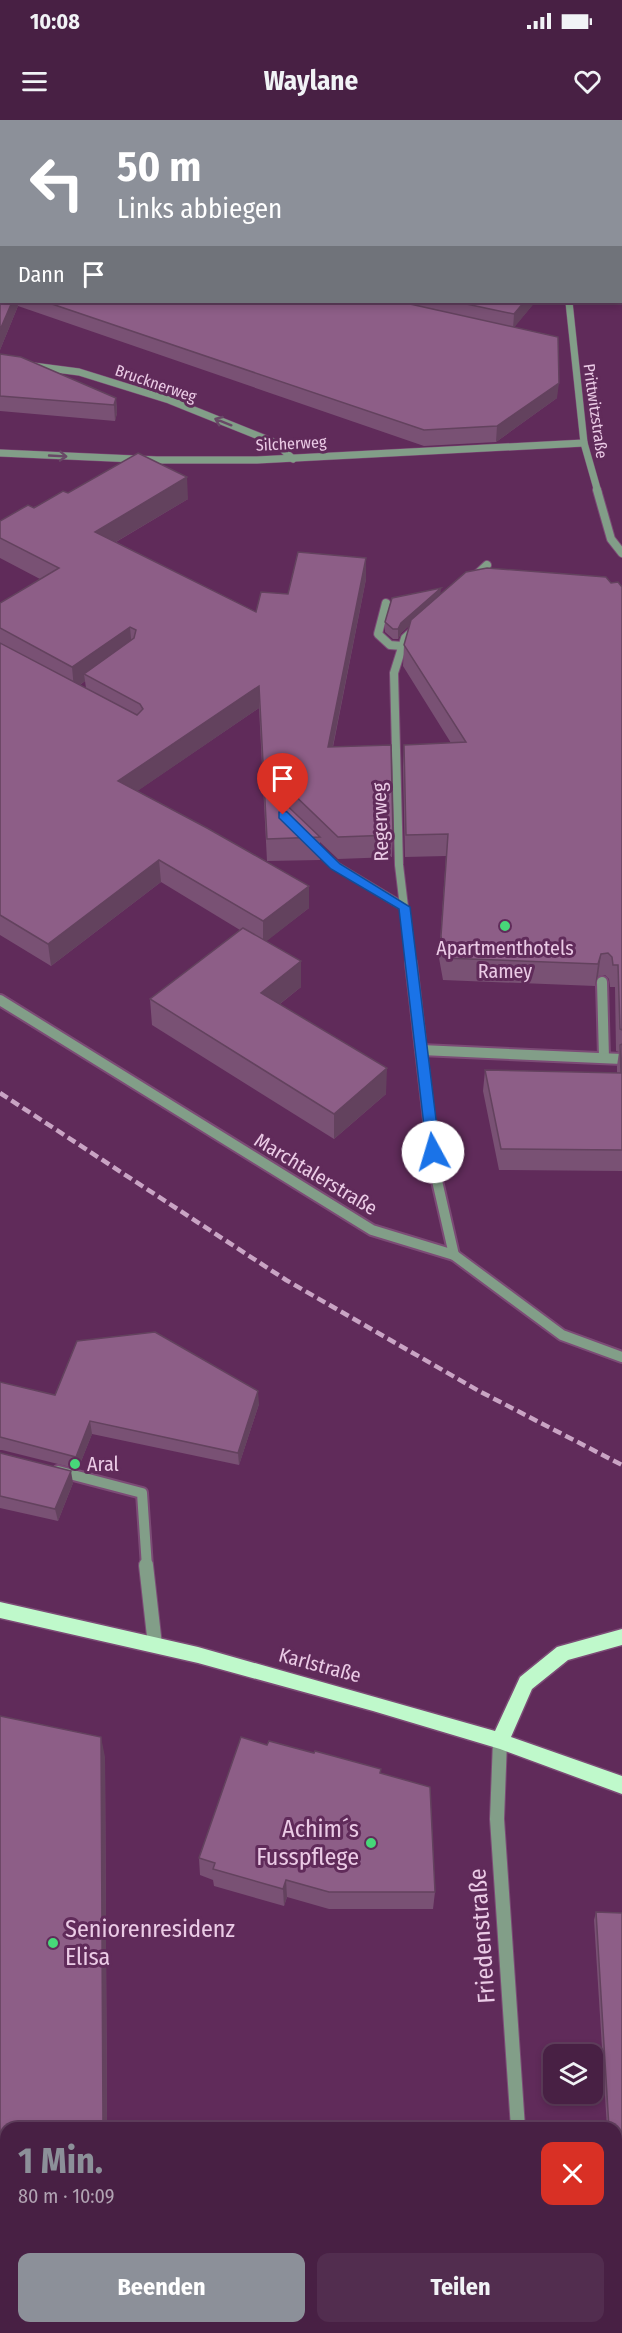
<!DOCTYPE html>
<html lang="de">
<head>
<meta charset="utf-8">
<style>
	body { margin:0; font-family:"Fira Sans Condensed",sans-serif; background:#522d4f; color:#f1f3f6; height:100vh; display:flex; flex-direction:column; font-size:22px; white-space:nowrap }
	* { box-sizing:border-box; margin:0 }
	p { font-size:20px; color:#b1a3b2 }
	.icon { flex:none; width:33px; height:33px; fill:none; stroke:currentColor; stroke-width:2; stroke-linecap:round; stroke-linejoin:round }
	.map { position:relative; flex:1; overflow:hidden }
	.panel { position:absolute; left:0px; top:2002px; width:622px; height:212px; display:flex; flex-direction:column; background:#482044; border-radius:18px 18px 0 0; box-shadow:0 3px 9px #0003,0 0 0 2px #603e5d }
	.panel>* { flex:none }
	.guide { position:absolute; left:0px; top:0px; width:622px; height:183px; box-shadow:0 3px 9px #0003,0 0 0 2px #603e5d; background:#8c9099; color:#fff; overflow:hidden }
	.buttons { position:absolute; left:543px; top:1924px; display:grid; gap:12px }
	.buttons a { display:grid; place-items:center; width:60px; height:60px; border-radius:12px; background:#482044; box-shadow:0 3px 9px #0003,0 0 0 2px #603e5d; font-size:30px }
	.pin { position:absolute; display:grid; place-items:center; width:51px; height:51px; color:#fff; margin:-62px -26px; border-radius:50% 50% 50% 0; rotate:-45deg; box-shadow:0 0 6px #0007 }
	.pin .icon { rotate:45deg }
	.me { position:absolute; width:66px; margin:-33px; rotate:354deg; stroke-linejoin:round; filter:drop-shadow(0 0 4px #0008) }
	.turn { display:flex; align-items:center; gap:21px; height:126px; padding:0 18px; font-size:27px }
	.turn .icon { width:78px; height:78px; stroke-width:2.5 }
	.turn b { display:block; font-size:42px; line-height:51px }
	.then { display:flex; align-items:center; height:57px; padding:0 18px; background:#0003; gap:12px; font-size:22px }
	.round { display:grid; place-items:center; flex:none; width:63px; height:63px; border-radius:12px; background:#522d4f }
	.headline { display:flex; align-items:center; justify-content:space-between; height:102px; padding:0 18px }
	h1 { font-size:36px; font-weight:700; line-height:45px; color:#8c9099 }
	.button { display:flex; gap:12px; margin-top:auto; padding:12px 18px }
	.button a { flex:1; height:69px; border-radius:12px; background:#8c9099; color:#fff; font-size:24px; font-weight:700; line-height:69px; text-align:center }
	.button a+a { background:#522d4f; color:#f1f3f6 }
	.status { display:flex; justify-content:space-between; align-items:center; height:42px; padding:0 30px; background:#482044; direction:ltr }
	.status svg { height:16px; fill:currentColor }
	header { display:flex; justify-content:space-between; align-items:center; height:78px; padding:0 18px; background:#482044; font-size:27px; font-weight:700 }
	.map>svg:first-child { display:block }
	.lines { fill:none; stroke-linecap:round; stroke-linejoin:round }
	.minor-far3-casing { stroke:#7c4b76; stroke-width:8 }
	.minor-far2-casing { stroke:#7c4b76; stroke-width:10 }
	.minor-far1-casing { stroke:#7c4b76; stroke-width:14 }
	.minor-casing { stroke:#7c4b76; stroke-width:16 }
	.major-casing { stroke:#7c4b76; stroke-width:3 }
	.minor-far3 { stroke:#829e88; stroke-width:7 }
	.minor-far2 { stroke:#829e88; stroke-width:8 }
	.minor-far1 { stroke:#829e88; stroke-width:10 }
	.minor { stroke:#829e88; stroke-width:14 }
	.major { fill:#bff9cb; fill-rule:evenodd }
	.rail-far1 { stroke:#c9a4c4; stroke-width:3; stroke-dasharray:5 3; stroke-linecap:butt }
	.rail { stroke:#c9a4c4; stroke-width:4.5; stroke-dasharray:9 4.5; stroke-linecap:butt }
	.wall { fill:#795174; fill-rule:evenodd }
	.shaded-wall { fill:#63425e }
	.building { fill:#8d5e87; stroke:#63425e; stroke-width:1.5 }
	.oneway { stroke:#684866 }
	.route { fill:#1a73e8; stroke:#114b97; stroke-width:1.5 }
	.poi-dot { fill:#47d779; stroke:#602b5a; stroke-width:2 }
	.labels { text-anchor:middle; stroke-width:6; stroke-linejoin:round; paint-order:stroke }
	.far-street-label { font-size:16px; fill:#ebcbe6; stroke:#602b5a }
	.street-label { font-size:20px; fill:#ebcbe6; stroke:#602b5a }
	.poi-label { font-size:20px; fill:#ebcbe6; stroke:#602b5a }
	.near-poi-label { font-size:24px; fill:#ebcbe6; stroke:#602b5a; text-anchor:end }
	.near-street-label { font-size:24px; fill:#ebcbe6; stroke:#602b5a }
</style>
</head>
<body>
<div class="status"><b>10:08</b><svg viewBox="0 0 49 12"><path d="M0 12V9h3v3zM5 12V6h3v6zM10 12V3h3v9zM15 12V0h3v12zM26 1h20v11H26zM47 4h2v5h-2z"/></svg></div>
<header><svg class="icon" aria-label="menu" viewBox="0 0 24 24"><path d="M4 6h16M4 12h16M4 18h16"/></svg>Waylane<svg class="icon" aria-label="heart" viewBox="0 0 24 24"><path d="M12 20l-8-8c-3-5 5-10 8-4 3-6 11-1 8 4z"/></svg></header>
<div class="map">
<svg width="622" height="2213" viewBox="0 0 622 2213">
	<rect width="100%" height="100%" fill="#602b5a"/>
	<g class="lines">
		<defs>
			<g id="minor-far3">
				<polyline points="569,182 584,323 598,372"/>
				<polyline points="33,246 79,252 169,280 276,323 293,339"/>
				<polyline points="0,333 157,340 257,340 584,323"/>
			</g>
			<g id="minor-far2">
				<polyline points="597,370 611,419 622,433"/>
				<polyline points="473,458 487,445"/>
				<polyline points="386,483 378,514 390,525 402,526"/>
				<polyline points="311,723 336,746 404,787"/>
				<polyline points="411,845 399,745 394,553 405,518 416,508"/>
			</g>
			<g id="minor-far1">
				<polyline points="411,843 435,1052 454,1135"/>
				<polyline points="602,862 604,938"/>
				<polyline points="0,880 372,1110 454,1135 562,1215 622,1237"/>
				<polyline points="421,930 622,939"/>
				<polyline points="58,1351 142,1373 147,1447"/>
			</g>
			<g id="minor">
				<polyline points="146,1445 155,1525"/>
				<polyline points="500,1621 497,1699 518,2008"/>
				<polyline points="535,2208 535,2213"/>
			</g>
			<polygon id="major" points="0,1482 198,1527 495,1611 520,1557 557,1527 622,1509 622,1525 568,1540 532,1569 511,1617 622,1656 622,1674 500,1629 373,1591 198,1543 0,1498"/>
		</defs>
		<use href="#minor-far3" class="minor-far3-casing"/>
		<use href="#minor-far2" class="minor-far2-casing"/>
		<use href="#minor-far1" class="minor-far1-casing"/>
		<use href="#minor" class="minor-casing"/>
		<use href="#major" class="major-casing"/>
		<use href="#minor-far3" class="minor-far3"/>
		<use href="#minor-far2" class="minor-far2"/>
		<use href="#minor-far1" class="minor-far1"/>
		<use href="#minor" class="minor"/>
		<use href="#major" class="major"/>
		<g class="rail-far1">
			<polyline points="582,2 587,0"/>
			<polyline points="616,2 622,0"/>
		</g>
		<polyline class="rail" points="0,973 286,1160 479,1271 622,1345"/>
	</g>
	<g class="wall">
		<polygon points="0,129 2,182 535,182 514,207 557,278 496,322 424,326 18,186 0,230"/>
		<polygon points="0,234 116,278 117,293 115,301 0,291"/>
		<path d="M68 373 188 379 116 422 256 492 288 474 366 438V459L333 627 393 715 392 737 338 739 320 722V740L267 741 259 588 137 671 309 788 266 821 301 867 280 884 386 974 334 1019 152 905 150 879 240 810 161 762 51 846 0 815V483L40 459 0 438V401ZM85 561 86 568 80 565Z"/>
		<polygon points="611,463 622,467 622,1051 499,1050 483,971 485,950 617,953 617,946 619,932 616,931 615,867 610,867 609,859 605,855 598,856 595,866 443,860 439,838 446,736 405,737 403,646 404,625 451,623 403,546 404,525 410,505 401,513 398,519 393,519 385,512 385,502 440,475"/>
		<polygon points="0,1262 55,1275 259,1284 239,1345 92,1314 78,1349 2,1330 0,1330"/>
		<polygon points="0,1333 73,1363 58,1401 0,1388"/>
		<polygon points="0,1596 105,1637 107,2008 6,2008 6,2171 0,2171"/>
		<polygon points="267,1625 314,1633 381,1649 381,1653 435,1772 433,1789 329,1789 287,1777 284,1786 214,1766 213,1760 200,1755 199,1738"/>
		<polygon points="596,1792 622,1793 622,2063 616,2063 616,2008 607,2008 594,1800"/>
	</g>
	<g class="shaded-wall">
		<polygon points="0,0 8,0 7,2 2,2 2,15 0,19"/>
		<polygon points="12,182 17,182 18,186 0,230 0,210"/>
		<polygon points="524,182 535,182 513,209 514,194"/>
		<polygon points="559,263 557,278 496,322 497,306"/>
		<polygon points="116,278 117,293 115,301 114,285"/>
		<polygon points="187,357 188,379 97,433 95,412"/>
		<polygon points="366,438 366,459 328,650 328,627"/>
		<polygon points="441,468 440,478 401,513 398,519 398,509 401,503"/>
		<polygon points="130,507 132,529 84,554 85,561 74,569 72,547"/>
		<polygon points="259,566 259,588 120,683 118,661"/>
		<polygon points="282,666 282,689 277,693 277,671"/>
		<polygon points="159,740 161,762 51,846 48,824"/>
		<polygon points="309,766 309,788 263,824 263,801"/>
		<polygon points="601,834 598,856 595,866 598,844"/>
		<polygon points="301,841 301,867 262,898 261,873"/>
		<polygon points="387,948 386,974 334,1019 334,994"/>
		<polygon points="258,1271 259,1284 239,1345 238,1333"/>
		<polygon points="90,1301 92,1314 78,1349 76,1337"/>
		<polygon points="71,1351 73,1363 58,1401 55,1389"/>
		<polygon points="101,1617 105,1637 107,2008 103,2008"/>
		<polygon points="286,1760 287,1777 284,1786 283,1769"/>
	</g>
	<g class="building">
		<polygon points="0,129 2,129 2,182 12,182 0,210"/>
		<polygon points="46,182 401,182 558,217 559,263 497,306 424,310"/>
		<polygon points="457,182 524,182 514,194"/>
		<polygon points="0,234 21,237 116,278 114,285 0,276"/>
		<polygon points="138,333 187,357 95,412 256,492 261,472 288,474 298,432 366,438 328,627 391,625 393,715 338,717 287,668 282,666 277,671 278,677 320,717 267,719 259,566 118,661 207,708 309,766 263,801 159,740 48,824 0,795 0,523 137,595 143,589 140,584 84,554 134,518 136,510 130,507 72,547 0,508 0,483 59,448 0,418 0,401 28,385 34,388 63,371 68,373"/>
		<polygon points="487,448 606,457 611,463 618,462 622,467 622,910 620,909 618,845 613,845 612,837 608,833 601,834 598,844 445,838 441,816 448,714 406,715 404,625 466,622 404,525 411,500 466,452"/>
		<polygon points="441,468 401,503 398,509 393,509 385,502 392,478"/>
		<polygon points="243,808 301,841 261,873 387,948 334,994 150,879"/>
		<polygon points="622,924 622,1030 501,1029 485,950 621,953 620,925"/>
		<polygon points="155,1212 258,1271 238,1333 90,1301 76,1337 0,1317 0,1262 55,1275 77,1221"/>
		<polygon points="0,1333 71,1351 55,1389 0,1376"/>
		<polygon points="0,1596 101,1617 103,2008 6,2008 6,2157 0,2157"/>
		<polygon points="241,1617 267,1625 269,1621 314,1633 315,1631 381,1649 380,1653 430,1667 435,1772 329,1772 286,1760 283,1769 213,1749 215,1743 199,1738"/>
		<polygon points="596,1792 622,1793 622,2057 616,2056 616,2008 609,2008"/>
	</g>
	<defs><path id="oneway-shaft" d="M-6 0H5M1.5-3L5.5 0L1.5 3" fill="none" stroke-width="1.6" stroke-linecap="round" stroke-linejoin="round" transform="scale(1.5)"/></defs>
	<g class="oneway">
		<use href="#oneway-shaft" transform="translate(223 302) rotate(-158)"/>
		<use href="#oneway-shaft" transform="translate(58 336) rotate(3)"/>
	</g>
	<polygon class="route" points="283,691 287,692 340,744 410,787 440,1032 438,1036 433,1037 427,1032 399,789 331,749 279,698 279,692"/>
	<g class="poi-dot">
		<circle cx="505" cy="806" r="6"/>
		<circle cx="75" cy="1344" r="6"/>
		<circle cx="371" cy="1723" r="6"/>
		<circle cx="53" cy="1823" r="6"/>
	</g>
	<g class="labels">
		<g class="far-street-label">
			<text transform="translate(156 263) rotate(19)" y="6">Brucknerweg</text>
			<text transform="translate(596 291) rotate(82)" y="6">Prittwitzstraße</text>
			<text transform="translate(291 323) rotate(-3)" y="6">Silcherweg</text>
		</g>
		<g class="street-label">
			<text transform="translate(380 702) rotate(-92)" y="7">Regerweg</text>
			<text transform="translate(316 1054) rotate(31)" y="7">Marchtalerstraße</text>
			<text transform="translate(320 1545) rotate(15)" y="7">Karlstraße</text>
		</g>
		<g class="poi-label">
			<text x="505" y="835">Apartmenthotels<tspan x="505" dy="23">Ramey</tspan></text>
			<text x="87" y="1351" text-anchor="start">Aral</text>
		</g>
		<g class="near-poi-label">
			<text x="359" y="1717">Achim´s<tspan x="359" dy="28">Fusspflege</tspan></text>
			<text x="65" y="1817" text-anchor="start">Seniorenresidenz<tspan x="65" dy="28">Elisa</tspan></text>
		</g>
		<g class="near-street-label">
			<text transform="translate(482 1816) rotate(-94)" y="8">Friedenstraße</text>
		</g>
	</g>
</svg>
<div class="buttons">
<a><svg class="icon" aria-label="layers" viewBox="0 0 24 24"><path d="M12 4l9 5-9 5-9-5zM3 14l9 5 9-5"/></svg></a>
</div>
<div class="pin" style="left:283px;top:695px;background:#d93025"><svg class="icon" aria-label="arrive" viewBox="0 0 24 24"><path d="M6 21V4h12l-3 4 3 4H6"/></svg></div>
<svg class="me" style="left:433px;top:1032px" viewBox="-20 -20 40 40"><circle r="19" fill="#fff"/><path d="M0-13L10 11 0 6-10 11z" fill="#1a73e8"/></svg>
<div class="guide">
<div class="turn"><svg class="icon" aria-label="left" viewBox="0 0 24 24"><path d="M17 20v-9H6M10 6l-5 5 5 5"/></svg><div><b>50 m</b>Links abbiegen</div></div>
<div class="then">Dann<svg class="icon" aria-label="arrive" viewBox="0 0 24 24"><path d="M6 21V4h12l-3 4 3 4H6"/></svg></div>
</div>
<section class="panel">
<div class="headline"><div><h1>1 Min.</h1><p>80 m · 10:09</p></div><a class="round" style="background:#d93025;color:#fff"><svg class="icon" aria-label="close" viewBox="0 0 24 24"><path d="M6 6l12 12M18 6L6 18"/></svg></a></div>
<div class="button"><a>Beenden</a><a>Teilen</a></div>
</section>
</div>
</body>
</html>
